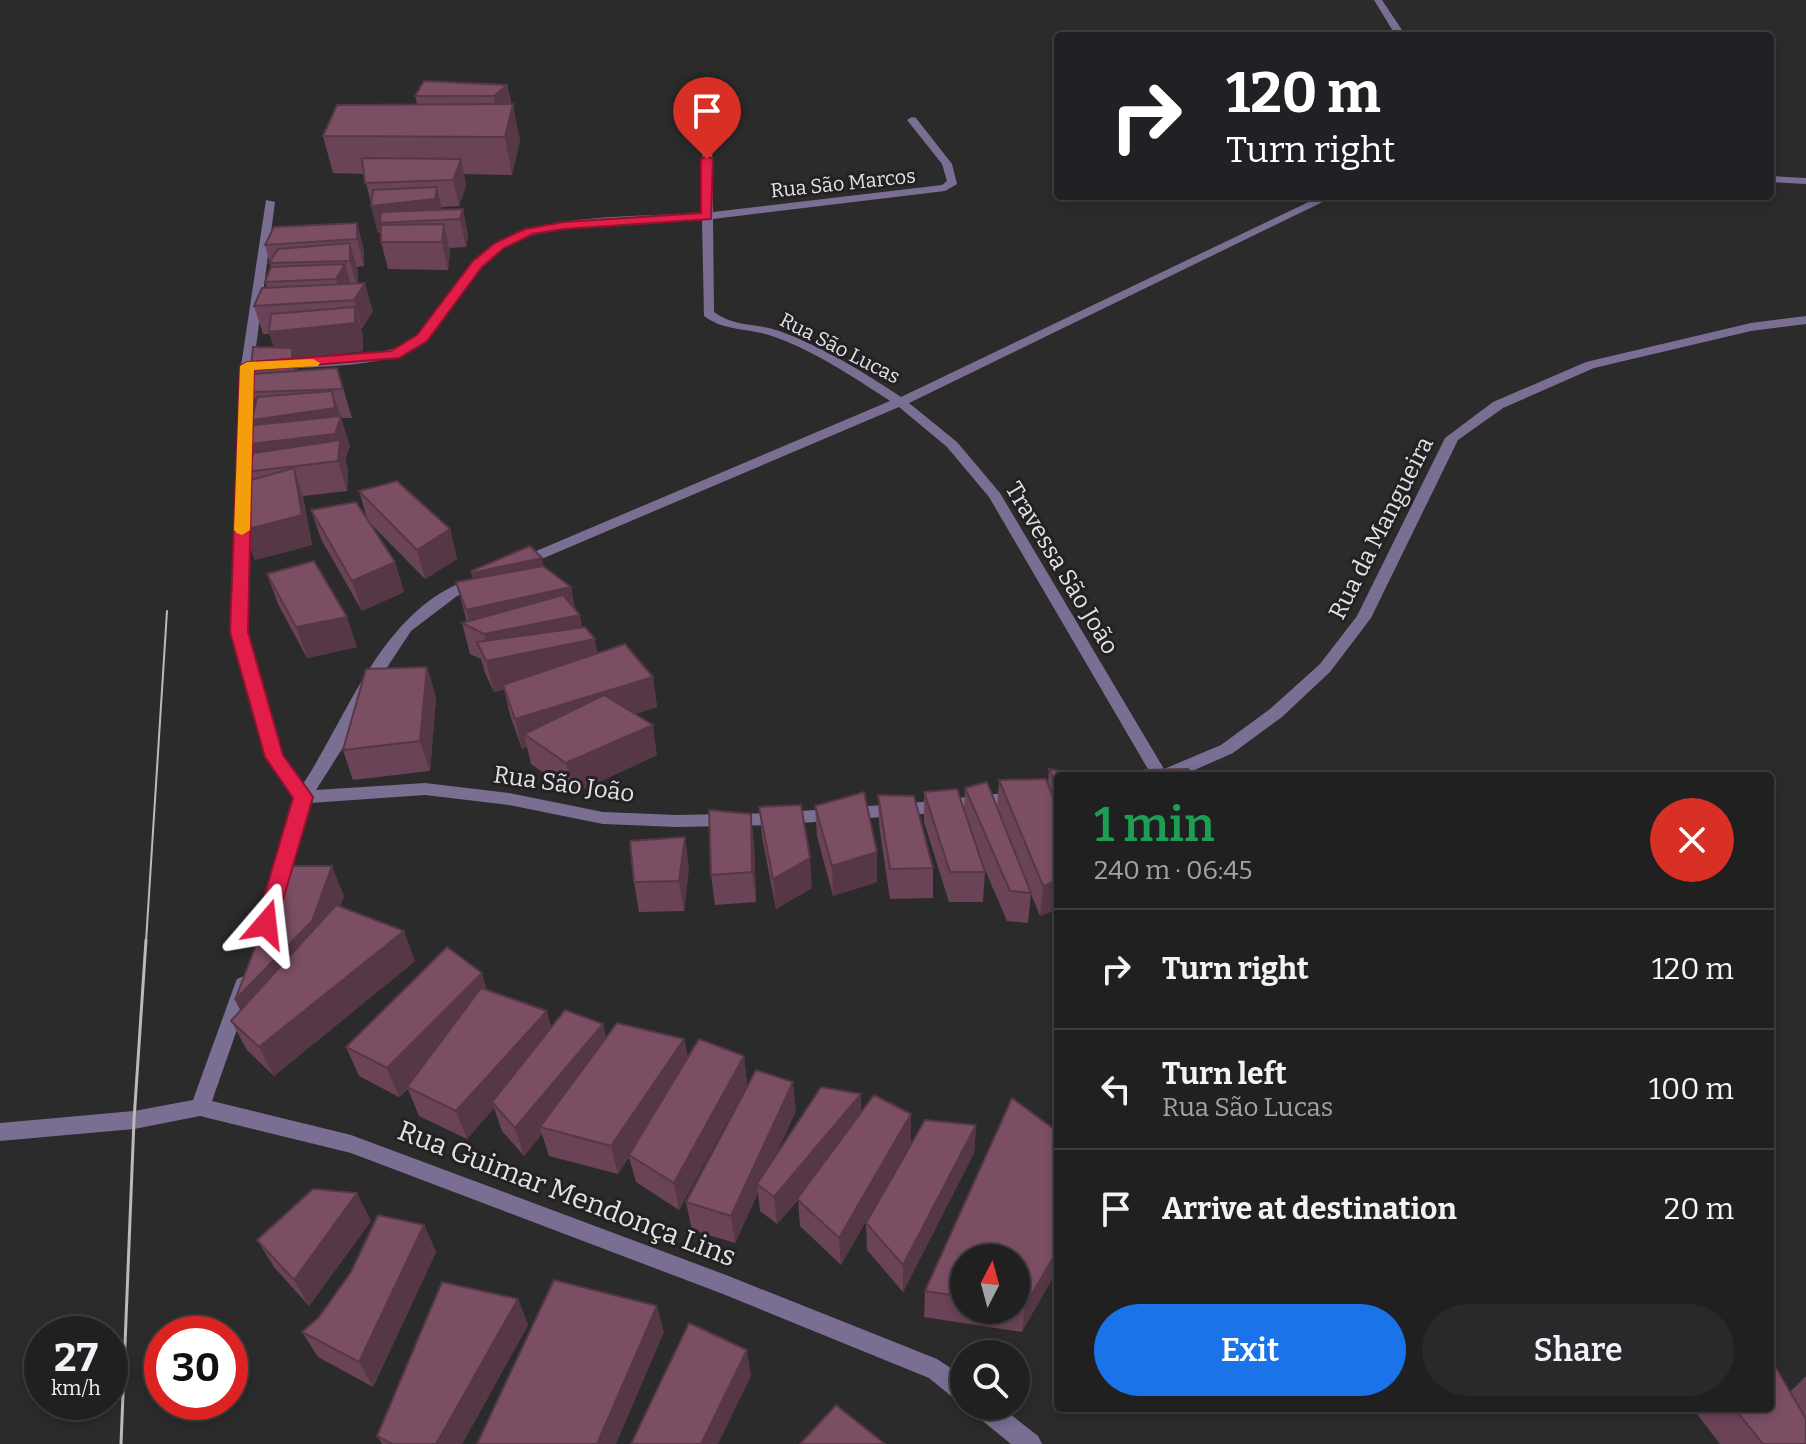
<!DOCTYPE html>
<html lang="en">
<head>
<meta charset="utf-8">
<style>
	body { margin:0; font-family:Bitter,serif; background:#29282a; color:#f1f3f6; height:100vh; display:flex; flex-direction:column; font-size:30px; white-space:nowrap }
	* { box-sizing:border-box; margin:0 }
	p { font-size:26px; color:#a2a3a5 }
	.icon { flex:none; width:44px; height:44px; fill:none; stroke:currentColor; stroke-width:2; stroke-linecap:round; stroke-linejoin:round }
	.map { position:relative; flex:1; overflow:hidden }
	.panel { position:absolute; left:1054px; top:772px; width:720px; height:640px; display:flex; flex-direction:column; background:#212021; border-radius:8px; box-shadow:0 4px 12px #0003,0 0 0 2px #3e3e3f }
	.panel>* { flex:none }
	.top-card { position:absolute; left:1054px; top:32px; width:720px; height:168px; border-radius:8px; box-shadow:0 4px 12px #0003,0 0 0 2px #3e3e3f; background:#202124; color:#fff; overflow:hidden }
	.needle { width:52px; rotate:6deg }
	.controls { position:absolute; left:950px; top:1244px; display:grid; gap:16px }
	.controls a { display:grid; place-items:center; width:80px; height:80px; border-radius:50%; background:#212021; box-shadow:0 4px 12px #0003,0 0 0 2px #3e3e3f; font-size:40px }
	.speed { position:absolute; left:24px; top:1316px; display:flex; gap:16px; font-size:40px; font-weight:700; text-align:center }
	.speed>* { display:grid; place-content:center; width:104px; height:104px; border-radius:50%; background:#212021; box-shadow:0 4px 12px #0003,0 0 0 2px #3e3e3f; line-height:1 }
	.speed small { font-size:20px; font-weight:400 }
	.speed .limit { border:12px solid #d22; background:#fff; color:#111 }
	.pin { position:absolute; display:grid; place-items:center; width:68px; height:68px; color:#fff; margin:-82px -34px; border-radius:50% 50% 50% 0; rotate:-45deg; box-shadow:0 0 8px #0007 }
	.pin .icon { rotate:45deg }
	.me { position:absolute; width:88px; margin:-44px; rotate:17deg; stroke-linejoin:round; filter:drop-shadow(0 0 6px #0008) }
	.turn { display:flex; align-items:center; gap:28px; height:168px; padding:0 40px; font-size:36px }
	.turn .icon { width:104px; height:104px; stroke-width:2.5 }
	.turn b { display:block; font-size:56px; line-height:68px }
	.round { display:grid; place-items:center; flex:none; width:84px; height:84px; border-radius:42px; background:#29282a }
	.summary { display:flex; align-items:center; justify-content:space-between; height:136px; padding:0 40px }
	h1 { font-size:48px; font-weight:600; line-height:60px; color:#1e9e55 }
	.primary-button { display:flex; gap:16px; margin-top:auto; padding:16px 40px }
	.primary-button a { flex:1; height:92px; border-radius:48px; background:#1a73e8; color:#fff; font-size:32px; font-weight:600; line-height:92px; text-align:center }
	.primary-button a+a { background:#29282a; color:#f1f3f6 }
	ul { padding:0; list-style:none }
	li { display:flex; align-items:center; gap:24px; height:120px; padding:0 40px; border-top:2px solid #3e3e3f }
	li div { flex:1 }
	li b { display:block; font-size:30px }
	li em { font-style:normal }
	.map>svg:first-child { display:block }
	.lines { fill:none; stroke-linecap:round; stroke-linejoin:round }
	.street { fill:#7a6e93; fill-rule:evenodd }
	.tram-far1 { stroke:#bbbabb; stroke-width:2 }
	.tram { stroke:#bbbabb; stroke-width:3 }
	.wall { fill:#6a4356; fill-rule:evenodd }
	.shaded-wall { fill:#563746 }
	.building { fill:#7b4e64; stroke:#563746; stroke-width:2 }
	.route { fill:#e11d48; stroke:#92132f; stroke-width:2 }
	.slow { fill:#f59e0b }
	.labels { text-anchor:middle; stroke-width:6; stroke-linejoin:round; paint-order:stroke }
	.far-street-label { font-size:20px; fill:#e4e3e4; stroke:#232123 }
	.street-label { font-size:24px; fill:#e4e3e4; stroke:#232123 }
	.near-street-label { font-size:28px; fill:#e4e3e4; stroke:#232123 }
</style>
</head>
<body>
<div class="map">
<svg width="1806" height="1444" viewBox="0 0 1806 1444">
	<rect width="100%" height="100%" fill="#2c2b2c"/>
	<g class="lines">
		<g class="street">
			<polygon points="1374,0 1382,0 1406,36 1396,36"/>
			<path d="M912 117 916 118 952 164 957 184 945 191 713 219 714 312C733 327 757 323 779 331 822 346 863 372 901 397L1321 196H1335L909 403 957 442 1000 493 1164 769 1221 745 1270 709 1320 664 1357 616 1445 438 1493 402 1586 362 1751 323 1806 316V324L1751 331 1594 368 1503 408 1458 440 1371 618 1330 672 1282 717 1233 753 1181 776H1152L989 497 947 447 899 407 525 566H515L513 563 515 560 890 401C855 378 810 348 769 335 746 328 724 331 704 316L702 220C649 223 547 220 504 248 468 270 454 312 426 341 397 370 294 367 253 369L247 632 282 756 303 784C351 711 384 604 477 577L484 582 482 585 457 596 411 631 365 701 342 749 316 790 425 783 509 793 603 812 677 815 774 813 922 802 1058 787V799L922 814 774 825 677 827 603 824 509 805 425 795 310 803 276 921 273 926 267 928 261 926 258 921 294 798 266 757 231 632 241 366 266 200 275 202 254 362C293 359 393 363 419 334 445 304 463 262 498 242 549 213 643 217 702 213L703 129 712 131 713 212 942 185 947 181 942 164 907 120Z"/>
			<polygon points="1770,176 1806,178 1806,184 1770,182"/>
			<polygon points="244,976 251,979 253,984 212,1101 351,1135 726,1275 937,1359 964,1377 964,1403 956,1400 929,1378 723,1294 351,1153 200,1116 134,1129 0,1141 0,1123 134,1111 193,1100 235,984 237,979"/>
			<polygon points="971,1406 1000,1406 1038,1436 1042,1444 1011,1444 974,1414"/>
		</g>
		<polyline class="tram-far1" points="146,942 167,611"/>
		<polyline class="tram" points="121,1444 134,1120 146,940"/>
	</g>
	<g class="wall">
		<polygon points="507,85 520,141 512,175 464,174 466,186 459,206 442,207 442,210 463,209 468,236 466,247 449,248 450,252 448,270 388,269 381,242 381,233 378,233 364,174 333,173 323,136 417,104 415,96"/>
		<polygon points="357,223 364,251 364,266 357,267 358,283 373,311 361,329 363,336 363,351 295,359 298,371 337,368 352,418 341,418 350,446 345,459 348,469 347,491 303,496 312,545 255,560 244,530 248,480 245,472 253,455 249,444 253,426 252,420 256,402 252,392 254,379 251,369 274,348 270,334 263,334 254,306 267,288 265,282 271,267 265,245"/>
		<polygon points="359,491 450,529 457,559 425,579 370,523 395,562 404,592 362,611 321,539 311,510 367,518"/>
		<polygon points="544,567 571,587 575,610 582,628 597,653 653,677 657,707 635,714 657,755 573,794 531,764 527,747 522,749 510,715 504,689 494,692 485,673 481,659 470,654 462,623 467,622 456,582 473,579 471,571"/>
		<polygon points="267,574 357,647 307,658 278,604"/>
		<polygon points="427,667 436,698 430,771 353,780 343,750"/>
		<polygon points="1049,769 1058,776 1058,909 1040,916 1031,894 1028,923 1007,921 980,858 985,872 983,902 949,902 924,822 924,792 964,809 965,788 997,808 999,780 1048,784"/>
		<polygon points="878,795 933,868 933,898 890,899 879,825"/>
		<polygon points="815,806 877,882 833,896 817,836"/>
		<polygon points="759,807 812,888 776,909 762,837"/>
		<polygon points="754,844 756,902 715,905 711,875"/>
		<polygon points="689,867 684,911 639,912 634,882"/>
		<polygon points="344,896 340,906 415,961 274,1076 247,1050 231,1021"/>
		<polygon points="487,990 551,1028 606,1038 684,1039 688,1058 744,1056 747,1085 679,1210 636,1182 629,1157 618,1174 549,1156 542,1134 524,1156 502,1131 494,1108 467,1139 419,1116 408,1089 399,1097 359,1076 346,1047"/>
		<polygon points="796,1111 775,1156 861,1111 911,1114 911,1142 841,1265 800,1226 798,1200 777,1224 760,1211 758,1193 735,1243 692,1230 686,1202"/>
		<polygon points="976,1125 974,1153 903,1292 867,1250 866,1223"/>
		<path d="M1058 1132 1022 1332 924 1317 925 1291ZM964 1258H1016V1310H964Z"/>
		<polygon points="371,1221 309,1306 274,1267 257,1240"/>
		<polygon points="424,1225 436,1252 373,1387 318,1357 302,1332 319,1317 351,1272"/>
		<polygon points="518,1299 528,1325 462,1444 382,1444 377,1436"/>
		<polygon points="1805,1377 1806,1377 1806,1444 1720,1444 1697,1414 1702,1408 1770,1408 1790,1392"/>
	</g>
	<g class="shaded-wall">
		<polygon points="507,85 511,110 499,122 494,96"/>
		<polygon points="513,104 520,141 512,175 505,137"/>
		<polygon points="461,159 466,186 459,206 453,180"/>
		<polygon points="437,187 443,214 380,223 382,233 378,233 371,206"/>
		<polygon points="463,209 468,236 466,247 460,219"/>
		<polygon points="357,223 364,251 364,266 357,239"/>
		<polygon points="444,224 450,252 448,270 442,242"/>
		<polygon points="350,243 358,271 358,289 350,261"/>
		<polygon points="345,264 353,292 342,301 336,279"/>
		<polygon points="365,283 373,311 362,329 354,300"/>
		<polygon points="355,307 363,336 363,351 295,359 300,377 300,390 292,365 278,361 269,332"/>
		<polygon points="332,391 350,446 345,459 348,469 347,491 338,461 259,470 249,444 259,443 252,420"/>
		<polygon points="294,468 303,497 312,545 255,560 244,530"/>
		<polygon points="450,529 457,559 425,579 417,550"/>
		<polygon points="542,558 548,588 479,603 472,573"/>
		<polygon points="395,562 404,592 362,611 352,581"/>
		<polygon points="571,587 576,615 580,615 585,641 595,639 600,669 494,692 486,661 491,660 484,634 471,627 466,610"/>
		<polygon points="347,617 357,647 307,658 296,627"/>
		<polygon points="427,667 436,698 430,771 420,741"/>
		<polygon points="653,677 657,707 538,744 524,734 527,747 522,749 515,719"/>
		<polygon points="653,725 657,755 573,794 566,763"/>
		<polygon points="751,814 754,844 756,902 752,872"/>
		<polygon points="685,837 689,867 684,911 679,881"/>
		<polygon points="877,852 877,882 833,896 832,866"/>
		<polygon points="810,858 812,888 776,909 773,879"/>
		<polygon points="332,866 344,896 324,951 250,1029 235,1000"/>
		<polygon points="1058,880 1058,909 1040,916 1043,886"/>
		<polygon points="404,931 415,961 274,1076 259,1047"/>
		<polygon points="482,973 491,1003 399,1097 387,1068"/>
		<polygon points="547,1011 555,1040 492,1102 494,1108 467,1139 456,1111"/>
		<polygon points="603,1024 610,1053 540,1127 542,1134 524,1156 515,1128"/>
		<polygon points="684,1039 689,1068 618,1174 611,1146"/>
		<polygon points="744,1056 747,1085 679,1210 674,1183"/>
		<polygon points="793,1082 796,1111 761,1187 757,1184 758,1193 735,1243 731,1216"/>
		<polygon points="861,1094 862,1122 777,1224 774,1197"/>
		<polygon points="911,1114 911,1142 841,1265 839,1238"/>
		<polygon points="976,1125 974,1153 903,1292 903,1265"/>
		<polygon points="357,1193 371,1221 309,1306 294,1280"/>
		<polygon points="424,1225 436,1252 373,1387 359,1362"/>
		<polygon points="1058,1249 1058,1269 1022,1332 1025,1306"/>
		<polygon points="518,1299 528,1325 462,1444 436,1444"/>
		<polygon points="657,1306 664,1332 616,1444 597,1444"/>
		<polygon points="747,1350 751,1376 718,1444 701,1444"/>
	</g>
	<g class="building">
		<polygon points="424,81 507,85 494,96 415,96"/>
		<polygon points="513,104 505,137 323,136 337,105"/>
		<polygon points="362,158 461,159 453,180 365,183"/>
		<polygon points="437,187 435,199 371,206 373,190"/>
		<polygon points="463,209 460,219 380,223 381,212"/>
		<polygon points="357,223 357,239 265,245 274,227"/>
		<polygon points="444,224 442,242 381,242 381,225"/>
		<polygon points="350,243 350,261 269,263 278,249"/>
		<polygon points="345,264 336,279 265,282 271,267"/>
		<polygon points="365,283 354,300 254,306 262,288"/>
		<polygon points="355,307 355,323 269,332 271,314"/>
		<polygon points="253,347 292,348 292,365 251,369"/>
		<polygon points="337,368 343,389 252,392 254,374"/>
		<polygon points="332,391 335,408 252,420 257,397"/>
		<polygon points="341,416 335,434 249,444 254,425"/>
		<polygon points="340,440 338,461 245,472 254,453"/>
		<polygon points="294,468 302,515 244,530 244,482"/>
		<polygon points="397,481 450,529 417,550 359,491"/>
		<polygon points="356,502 395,562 352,581 311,510"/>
		<polygon points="530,546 542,558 472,573 471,571"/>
		<polygon points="314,561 347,617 296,627 267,574"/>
		<polygon points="543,566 571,587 466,610 456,582"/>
		<polygon points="563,595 580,615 484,634 462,623"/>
		<polygon points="585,627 595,639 486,661 477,642"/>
		<polygon points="625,644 653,677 515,719 503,685"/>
		<polygon points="427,667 420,741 343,750 366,669"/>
		<polygon points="604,695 653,725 566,763 524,734"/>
		<polygon points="1049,769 1087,776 1058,776 1058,787"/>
		<polygon points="1188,769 1195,776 1150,776 1145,770"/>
		<polygon points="1046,779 1058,810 1058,880 1043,886 999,780"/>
		<polygon points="987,782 1031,893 1010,891 965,788"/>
		<polygon points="957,789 985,872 950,872 924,792"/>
		<polygon points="864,792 877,852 832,866 815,806"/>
		<polygon points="878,795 914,796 933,868 890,869"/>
		<polygon points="801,805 810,858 773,879 759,807"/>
		<polygon points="709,810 751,814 752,872 711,875"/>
		<polygon points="685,837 679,881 634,882 630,841"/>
		<polygon points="286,866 332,866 312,921 235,1000"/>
		<polygon points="336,905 404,931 259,1047 231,1021"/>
		<polygon points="447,947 482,973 387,1068 346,1047"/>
		<polygon points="481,988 547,1011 456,1111 407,1087"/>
		<polygon points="565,1010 603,1024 515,1128 492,1102"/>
		<polygon points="617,1023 684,1039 611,1146 540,1127"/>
		<polygon points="699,1039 744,1056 674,1183 629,1155"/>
		<polygon points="756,1070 793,1082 731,1216 686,1202"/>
		<polygon points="821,1087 861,1094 774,1197 757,1184"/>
		<polygon points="874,1095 911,1114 839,1238 797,1199"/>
		<polygon points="1012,1098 1058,1132 1058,1249 1025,1306 1016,1305 1016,1258 964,1258 964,1297 925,1291"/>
		<polygon points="925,1120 976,1125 903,1265 866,1223"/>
		<polygon points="313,1189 357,1193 294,1280 257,1240"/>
		<polygon points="378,1215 424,1225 359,1362 302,1332 319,1317 351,1272"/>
		<polygon points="554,1280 657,1306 597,1444 477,1444"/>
		<polygon points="442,1282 518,1299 436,1444 392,1444 377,1436"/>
		<polygon points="689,1323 747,1350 701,1444 631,1444"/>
		<polygon points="1776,1368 1806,1419 1806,1444 1763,1444 1734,1408 1770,1408 1770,1370"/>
		<polygon points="836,1405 885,1444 800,1444"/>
	</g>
	<polygon class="route" points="707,156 713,159 711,219 564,229 533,234 504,248 482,267 427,341 399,358 254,370 248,632 283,755 313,797 276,924 273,930 259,930 256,924 293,798 265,757 230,632 240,366 247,362 391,351 417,335 473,261 495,243 525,229 564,222 701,213 701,159"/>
	<polygon class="slow" points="313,359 320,363 318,366 254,370 250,530 242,535 237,533 234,530 240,366 247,362"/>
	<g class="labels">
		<g class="far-street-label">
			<text transform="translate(843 183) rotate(-6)" y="7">Rua São Marcos</text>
			<text transform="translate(840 348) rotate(27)" y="7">Rua São Lucas</text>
		</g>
		<g class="street-label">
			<text transform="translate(1381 528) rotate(-63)" y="8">Rua da Mangueira</text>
			<text transform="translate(1062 568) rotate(59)" y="8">Travessa São João</text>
			<text transform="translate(564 784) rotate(8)" y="8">Rua São João</text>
		</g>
		<g class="near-street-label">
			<text transform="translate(567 1193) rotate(21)" y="10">Rua Guimar Mendonça Lins</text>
		</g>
	</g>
</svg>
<div class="controls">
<a><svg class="needle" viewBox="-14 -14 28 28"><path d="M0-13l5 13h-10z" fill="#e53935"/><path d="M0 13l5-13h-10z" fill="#a2a3a5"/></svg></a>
<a><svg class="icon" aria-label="search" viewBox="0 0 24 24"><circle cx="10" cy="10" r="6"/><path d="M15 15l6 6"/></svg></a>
</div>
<div class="speed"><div>27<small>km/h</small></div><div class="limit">30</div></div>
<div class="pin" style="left:707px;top:159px;background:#d93025"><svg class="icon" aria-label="arrive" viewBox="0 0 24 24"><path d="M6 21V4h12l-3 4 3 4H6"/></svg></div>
<svg class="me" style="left:266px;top:924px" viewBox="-20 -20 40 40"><path d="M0-17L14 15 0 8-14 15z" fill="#e11d48" stroke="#fff" stroke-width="4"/></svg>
<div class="top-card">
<div class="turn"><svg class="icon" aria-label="right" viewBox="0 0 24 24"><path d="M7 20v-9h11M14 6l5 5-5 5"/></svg><div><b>120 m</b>Turn right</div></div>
</div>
<section class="panel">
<div class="summary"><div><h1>1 min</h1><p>240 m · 06:45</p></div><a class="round" style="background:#d93025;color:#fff"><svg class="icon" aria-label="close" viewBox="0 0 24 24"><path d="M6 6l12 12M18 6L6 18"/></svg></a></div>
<ul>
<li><svg class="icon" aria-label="right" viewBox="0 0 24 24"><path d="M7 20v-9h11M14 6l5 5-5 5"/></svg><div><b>Turn right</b></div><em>120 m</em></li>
<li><svg class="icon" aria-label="left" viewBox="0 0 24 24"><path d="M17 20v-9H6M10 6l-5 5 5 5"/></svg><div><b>Turn left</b><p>Rua São Lucas</p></div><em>100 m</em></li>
<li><svg class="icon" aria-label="arrive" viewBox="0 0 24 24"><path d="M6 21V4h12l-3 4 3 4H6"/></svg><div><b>Arrive at destination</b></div><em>20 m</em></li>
</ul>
<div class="primary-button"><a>Exit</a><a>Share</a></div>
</section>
</div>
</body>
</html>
